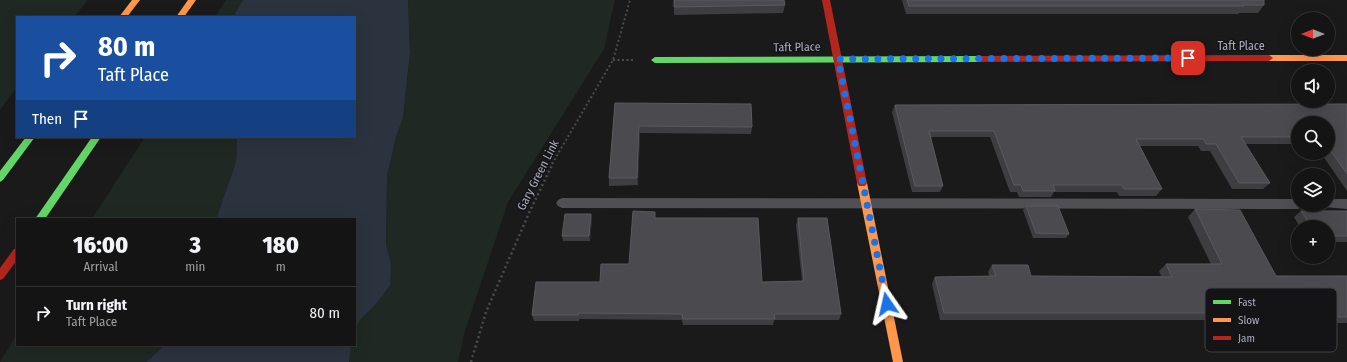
<!DOCTYPE html>
<html lang="en">
<head>
<meta charset="utf-8">
<style>
	body { margin:0; font-family:"Fira Sans Condensed",sans-serif; background:#212122; color:#f1f3f6; height:100vh; display:flex; flex-direction:column; font-size:15px; white-space:nowrap }
	* { box-sizing:border-box; margin:0 }
	p { font-size:13px; color:#9d9ea0 }
	.icon { flex:none; width:22px; height:22px; fill:none; stroke:currentColor; stroke-width:2; stroke-linecap:round; stroke-linejoin:round }
	.map { position:relative; flex:1; overflow:hidden }
	.side { position:absolute; left:16px; top:218px; width:340px; height:128px; display:flex; flex-direction:column; background:#141414; border-radius:0px; box-shadow:0 4px 16px #0002,0 0 0 1px #333334 }
	.side>* { flex:none }
	.banner { position:absolute; left:16px; top:16px; width:340px; height:122px; border-radius:0px; box-shadow:0 4px 16px #0002,0 0 0 1px #333334; background:#1a4fa0; color:#fff; overflow:hidden }
	.needle { width:26px; rotate:270deg }
	.controls { position:absolute; left:1291px; top:12px; display:grid; gap:8px }
	.controls a { display:grid; place-items:center; width:44px; height:44px; border-radius:50%; background:#141414; box-shadow:0 4px 16px #0002,0 0 0 1px #333334; font-size:20px }
	.pin { position:absolute; display:grid; place-items:center; width:34px; height:34px; color:#fff; margin:-17px; border-radius:8px; box-shadow:0 2px 6px #0006 }
	.me { position:absolute; width:44px; margin:-22px; rotate:349deg; stroke-linejoin:round; filter:drop-shadow(0 0 3px #0008) }
	.turn { display:flex; align-items:center; gap:14px; height:84px; padding:0 16px; font-size:18px }
	.turn .icon { width:52px; height:52px; stroke-width:2.5 }
	.turn b { display:block; font-size:28px; line-height:34px }
	.then { display:flex; align-items:center; height:38px; padding:0 16px; background:#0003; gap:8px; font-size:15px }
	.eta { display:flex; justify-content:space-evenly; align-items:center; height:68px; text-align:center }
	.eta b { font-size:24px; font-weight:800; line-height:28px }
	ul { padding:0; list-style:none }
	li { display:flex; align-items:center; gap:12px; height:52px; padding:0 16px; border-top:1px solid #333334 }
	li div { flex:1 }
	li b { display:block; font-size:15px }
	li em { font-style:normal }
	.map>svg:first-child { display:block }
	.green { fill:#1f2822 }
	.water { fill:#2b333e }
	.lines { fill:none; stroke-linecap:round; stroke-linejoin:round }
	.path-far1 { stroke:#4b4b4f; stroke-width:2; stroke-dasharray:2 2.5; stroke-linecap:butt }
	.path { stroke:#4b4b4f; stroke-width:2.5; stroke-dasharray:2 3; stroke-linecap:butt }
	.lane { fill:#505054; fill-rule:evenodd }
	.fast { fill:#63d668; fill-rule:evenodd }
	.slow { fill:#ff974d; fill-rule:evenodd }
	.jam { fill:#b3261e; fill-rule:evenodd }
	.wall { fill:#3e3e42 }
	.shaded-wall { fill:#2b2b2d }
	.building { fill:#4a4a4f; stroke:#595960 }
	.route { stroke:#1a73e8; stroke-width:7; stroke-dasharray:0 12.6 }
	.labels { text-anchor:middle; stroke-width:3; stroke-linejoin:round; paint-order:stroke }
	.street-label { font-size:12px; fill:#aaacbc; stroke:#141417 }
	.key { fill:#141417; stroke:#414249; stroke-width:1 }
	.key-label { font-size:11px; fill:#aaacbc }
</style>
</head>
<body>
<div class="map">
<svg width="1347" height="362" viewBox="0 0 1347 362">
	<rect width="100%" height="100%" fill="#1a1a1b"/>
	<g class="green">
		<polygon points="0,0 88,0 74,17 17,17 17,87 0,110"/>
		<polygon points="226,0 243,0 233,17 215,17"/>
		<polygon points="408,0 615,0 604,49 508,202 464,334 458,362 349,362 351,345 355,345 355,329 361,319 376,304 391,264 386,244 387,176 396,137 403,118 410,52"/>
		<polygon points="145,137 237,137 236,162 216,219 92,219"/>
		<polygon points="17,334 17,345 165,345 146,362 0,362"/>
	</g>
	<g class="water">
		<polygon points="243,0 408,0 410,52 403,118 396,137 387,176 386,244 391,264 390,285 376,304 361,319 355,329 355,219 216,219 236,162 237,137 355,137 355,17 233,17"/>
		<polygon points="165,345 351,345 349,362 146,362"/>
	</g>
	<g class="lines">
		<g class="path-far1">
			<polyline points="613,60 634,60"/>
			<polyline points="552,164 613,60 630,0"/>
		</g>
		<polyline class="path" points="471,362 486,312 529,213 553,163"/>
		<g class="lane">
			<polygon points="562,198 1298,199 1298,205 1303,205 1298,209 562,208 558,206 556,203 558,200"/>
			<polygon points="1328,199 1347,199 1347,209 1324,207 1323,205 1328,205"/>
		</g>
		<g class="fast">
			<polygon points="979,56 983,59 979,62 655,63 651,60 655,57"/>
			<polygon points="26,137 35,137 3,180 0,182 0,171"/>
			<polygon points="92,137 101,137 45,219 35,219"/>
		</g>
		<g class="slow">
			<polygon points="132,0 140,0 127,17 119,17"/>
			<polygon points="188,0 196,0 184,17 176,17"/>
			<polygon points="1269,55 1347,55 1347,61 1269,61 1265,58"/>
			<polygon points="862,179 865,180 867,183 903,362 893,362 857,183 859,180"/>
		</g>
		<g class="jam">
			<polygon points="822,0 830,0 867,183 865,186 859,186 857,183"/>
			<polygon points="1269,55 1273,58 1269,61 979,62 975,59 979,56"/>
			<polygon points="17,248 17,260 3,279 0,280 0,268 14,249"/>
		</g>
	</g>
	<g class="wall">
		<polygon points="674,0 785,5 783,13 674,15"/>
		<polygon points="902,0 1264,0 1264,5 1258,13 1239,13 1238,14 906,14"/>
		<polygon points="615,103 752,127 751,134 640,133 638,185 609,186 609,178"/>
		<polygon points="1347,104 1347,191 1321,153 1328,153 1328,123 1298,123 1298,144 1245,144 1270,183 1263,189 1232,189 1210,151 1201,151 1198,146 1140,146 1162,189 1156,196 1119,196 1117,192 1054,192 1051,197 1019,197 1017,192 1010,192 990,137 930,137 943,186 940,192 912,192 892,112 895,105"/>
		<polygon points="1026,206 1069,234 1066,238 1033,238 1023,210"/>
		<polygon points="1195,209 1276,276 1347,276 1347,323 1319,323 1317,320 940,320 932,284 935,277 989,276 988,272 992,265 1031,276 1161,276 1159,271 1166,264 1211,264 1188,217"/>
		<polygon points="1301,211 1347,211 1347,242 1328,242 1328,227 1300,227 1294,217"/>
		<polygon points="591,214 592,218 590,241 563,241 562,236"/>
		<polygon points="656,218 762,282 802,281 796,225 798,218 841,314 839,320 774,320 773,325 683,325 682,320 579,319 579,321 534,321 532,315 600,282 629,264"/>
	</g>
	<g class="shaded-wall">
		<polygon points="639,126 640,133 638,185 637,178"/>
		<polygon points="591,214 592,218 590,241 589,236"/>
	</g>
	<g class="building">
		<polygon points="674,0 784,0 785,5 674,7"/>
		<polygon points="907,0 1264,0 1264,5 1243,5 1244,6 909,6"/>
		<polygon points="615,103 751,104 752,127 639,126 637,178 609,178"/>
		<polygon points="1347,104 1347,174 1328,147 1328,123 1298,123 1298,137 1241,137 1270,183 1239,183 1216,144 1206,144 1204,139 1136,139 1162,189 1124,189 1122,185 1053,185 1055,191 1023,191 1021,185 1014,185 994,131 929,131 943,186 915,186 895,105"/>
		<polygon points="1026,206 1058,206 1069,234 1036,233"/>
		<polygon points="1195,209 1240,210 1276,276 1347,276 1347,317 1329,317 1326,313 944,313 935,277 996,276 992,265 1028,265 1031,276 1172,277 1166,264 1222,264"/>
		<polygon points="633,211 655,212 655,218 758,218 762,282 804,281 798,218 827,218 841,314 774,314 775,319 683,319 682,314 578,313 578,315 532,315 536,282 600,282 601,264 629,264"/>
		<polygon points="1301,211 1347,211 1347,236 1328,236 1328,227 1312,227"/>
		<polygon points="565,214 591,214 589,236 562,236"/>
	</g>
	<g class="lines">
		<polyline class="route" points="887,304 838,59 1188,58"/>
	</g>
	<g class="labels">
		<g class="street-label">
			<text x="1241" y="50">Taft Place</text>
			<text transform="translate(797 47) rotate(-1)" y="4">Taft Place</text>
			<text transform="translate(538 175) rotate(-63)" y="4">Gary Green Link</text>
		</g>
	</g>
	<rect x="1205" y="288" width="132" height="64" rx="6" class="key"/>
	<rect x="1213" y="300" width="18" height="4" fill="#63d668"/>
	<rect x="1213" y="318" width="18" height="4" fill="#ff974d"/>
	<rect x="1213" y="336" width="18" height="4" fill="#b3261e"/>
	<g class="key-label">
		<text x="1238" y="306">Fast</text>
		<text x="1238" y="324">Slow</text>
		<text x="1238" y="342">Jam</text>
	</g>
</svg>
<div class="controls">
<a><svg class="needle" viewBox="-14 -14 28 28"><path d="M0-13l5 13h-10z" fill="#e53935"/><path d="M0 13l5-13h-10z" fill="#9d9ea0"/></svg></a>
<a><svg class="icon" aria-label="sound" viewBox="0 0 24 24"><path d="M4 9h4l5-4v14l-5-4H4zM17 9q2 3 0 6"/></svg></a>
<a><svg class="icon" aria-label="search" viewBox="0 0 24 24"><circle cx="10" cy="10" r="6"/><path d="M15 15l6 6"/></svg></a>
<a><svg class="icon" aria-label="layers" viewBox="0 0 24 24"><path d="M12 4l9 5-9 5-9-5zM3 14l9 5 9-5"/></svg></a>
<a>+</a>
</div>
<div class="pin" style="left:1188px;top:58px;background:#d93025"><svg class="icon" aria-label="arrive" viewBox="0 0 24 24"><path d="M6 21V4h12l-3 4 3 4H6"/></svg></div>
<svg class="me" style="left:887px;top:304px" viewBox="-20 -20 40 40"><path d="M0-17L14 15 0 8-14 15z" fill="#1a73e8" stroke="#fff" stroke-width="4"/></svg>
<div class="banner">
<div class="turn"><svg class="icon" aria-label="right" viewBox="0 0 24 24"><path d="M7 20v-9h11M14 6l5 5-5 5"/></svg><div><b>80 m</b>Taft Place</div></div>
<div class="then">Then<svg class="icon" aria-label="arrive" viewBox="0 0 24 24"><path d="M6 21V4h12l-3 4 3 4H6"/></svg></div>
</div>
<section class="side">
<div class="eta">
<div><b>16:00</b><p>Arrival</p></div>
<div><b>3</b><p>min</p></div>
<div><b>180</b><p>m</p></div>
</div>
<ul>
<li><svg class="icon" aria-label="right" viewBox="0 0 24 24"><path d="M7 20v-9h11M14 6l5 5-5 5"/></svg><div><b>Turn right</b><p>Taft Place</p></div><em>80 m</em></li>
</ul>
</section>
</div>
</body>
</html>
